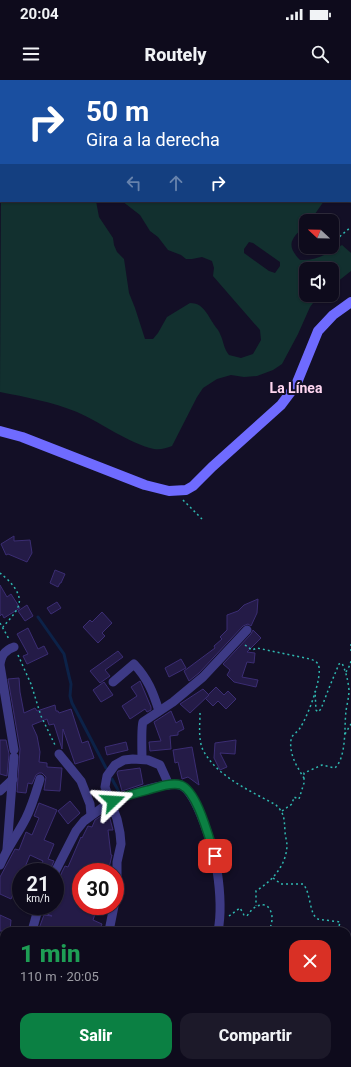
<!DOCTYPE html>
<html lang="es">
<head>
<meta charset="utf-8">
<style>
	body { margin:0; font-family:Roboto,sans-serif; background:#1c1929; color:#f1f3f6; height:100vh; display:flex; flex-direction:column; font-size:15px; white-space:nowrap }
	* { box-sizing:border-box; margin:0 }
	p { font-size:13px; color:#9b9ba3 }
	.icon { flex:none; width:22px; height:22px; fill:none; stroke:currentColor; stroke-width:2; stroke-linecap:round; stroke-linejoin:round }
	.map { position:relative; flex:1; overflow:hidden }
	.panel { position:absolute; left:0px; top:847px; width:351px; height:140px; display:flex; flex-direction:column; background:#0e0b1c; border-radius:12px 12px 0 0; box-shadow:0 1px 3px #0004,0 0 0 1px #2e2b3b }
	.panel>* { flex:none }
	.banner { position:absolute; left:0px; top:0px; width:351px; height:122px; box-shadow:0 1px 3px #0004,0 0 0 1px #2e2b3b; background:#1a4fa0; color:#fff; overflow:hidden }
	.needle { width:26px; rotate:292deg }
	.buttons { position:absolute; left:299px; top:134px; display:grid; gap:8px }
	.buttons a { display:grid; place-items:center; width:40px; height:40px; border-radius:8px; background:#0e0b1c; box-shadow:0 1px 3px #0004,0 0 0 1px #2e2b3b; font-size:20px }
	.speed { position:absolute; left:12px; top:783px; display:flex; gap:8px; font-size:20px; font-weight:700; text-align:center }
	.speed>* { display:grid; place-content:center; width:52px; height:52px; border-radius:50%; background:#0e0b1c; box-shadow:0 1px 3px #0004,0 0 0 1px #2e2b3b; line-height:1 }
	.speed small { font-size:10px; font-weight:400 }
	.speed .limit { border:6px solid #d22; background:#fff; color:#111 }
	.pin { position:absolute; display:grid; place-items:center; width:34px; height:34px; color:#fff; margin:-17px; border-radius:8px; box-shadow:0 2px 6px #0006 }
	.me { position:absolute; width:44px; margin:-22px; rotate:70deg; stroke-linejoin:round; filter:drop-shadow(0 0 3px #0008) }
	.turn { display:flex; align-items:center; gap:14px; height:84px; padding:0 20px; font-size:18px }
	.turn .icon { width:52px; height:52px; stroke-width:2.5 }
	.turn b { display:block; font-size:28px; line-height:34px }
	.lanes { display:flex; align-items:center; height:38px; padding:0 20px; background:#0003; justify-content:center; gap:20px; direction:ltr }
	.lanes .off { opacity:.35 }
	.round { display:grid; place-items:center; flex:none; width:42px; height:42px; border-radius:12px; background:#1c1929 }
	.headline { display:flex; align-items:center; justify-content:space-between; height:68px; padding:0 20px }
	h1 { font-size:24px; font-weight:800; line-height:30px; color:#1e9e55 }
	.button { display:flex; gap:8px; margin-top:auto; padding:8px 20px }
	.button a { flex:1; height:46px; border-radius:12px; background:#0b8043; color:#fff; font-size:16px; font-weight:800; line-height:46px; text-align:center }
	.button a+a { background:#1c1929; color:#f1f3f6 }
	.status { display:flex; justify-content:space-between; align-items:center; height:28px; padding:0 20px; background:#0e0b1c; direction:ltr }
	.status svg { height:11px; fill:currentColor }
	header { display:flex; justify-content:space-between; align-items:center; height:52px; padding:0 20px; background:#0e0b1c; font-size:18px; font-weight:800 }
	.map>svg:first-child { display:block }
	.green { fill:#12302f; fill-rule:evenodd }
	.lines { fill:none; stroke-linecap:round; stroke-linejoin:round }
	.stream { stroke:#0c2248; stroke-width:3 }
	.building { fill:#241b47; stroke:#3b2d73 }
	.path { stroke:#2fb8b0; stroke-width:1.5; stroke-dasharray:2 3; stroke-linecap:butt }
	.street { stroke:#3d3a85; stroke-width:9 }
	.secondary { stroke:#6f6bff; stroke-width:10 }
	.street-bridge { stroke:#3d3a85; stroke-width:9 }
	.route-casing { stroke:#07532c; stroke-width:10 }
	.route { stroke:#0b8043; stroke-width:7 }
	.labels { text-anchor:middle; stroke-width:4; stroke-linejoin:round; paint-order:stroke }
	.neighbourhood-label { font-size:14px; font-weight:bold; fill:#ffd6f0; stroke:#130f26 }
</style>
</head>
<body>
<div class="status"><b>20:04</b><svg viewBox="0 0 49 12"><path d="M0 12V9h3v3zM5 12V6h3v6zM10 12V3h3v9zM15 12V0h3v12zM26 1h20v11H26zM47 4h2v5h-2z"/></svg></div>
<header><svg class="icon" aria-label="menu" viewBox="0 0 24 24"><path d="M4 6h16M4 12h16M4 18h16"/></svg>Routely<svg class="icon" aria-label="search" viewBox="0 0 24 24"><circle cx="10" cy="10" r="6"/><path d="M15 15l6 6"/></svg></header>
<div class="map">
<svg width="351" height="987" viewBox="0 0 351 987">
	<rect width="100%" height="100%" fill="#130f26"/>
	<g class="green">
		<polygon points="0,0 351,0 351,83 350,84 350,1 1,1 1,87"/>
		<path d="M1 106V121H96L99 137 113 158 114 165 117 172 124 179 129 213 135 228 145 259H153L158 253 167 237 190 223C203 223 207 234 213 243 215 247 219 250 220 254 224 262 223 267 229 275L241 278 253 274 261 260 260 250 213 196 214 188 212 181 202 177 192 179H186L181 175 168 170 158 157 150 151 140 135 122 121H324L310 141H306V145C293 157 284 164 300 180 316 181 329 173 342 165L351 173V191L332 206V189H306V215H319L310 227 298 254 282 284 273 290 257 296 244 297 231 295 217 299 203 308 197 317 172 366C166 368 161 370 154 369 128 363 102 343 77 332 52 322 26 317 0 312ZM249 162 253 163 280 182V186L275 193 269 191 244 173V169Z"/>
	</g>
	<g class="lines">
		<g class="stream">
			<polyline points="38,537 64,574 69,596 71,604 70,616 72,623 106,688"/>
			<polyline points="112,699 119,712"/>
		</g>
	</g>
	<g class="building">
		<polygon points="14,456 14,461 30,460 32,473 27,482 8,474 6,475 1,464"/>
		<polygon points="55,490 65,494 61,503 60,503 58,507 50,503"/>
		<polygon points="0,505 7,517 11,514 20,528 4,538 2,534 0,536"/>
		<polygon points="258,519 257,533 251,546 248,544 243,546 199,593 189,601 184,591 215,568 214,566 222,559 220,557 227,550 227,535 238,531 244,525"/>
		<polygon points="57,522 61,528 51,534 47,528"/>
		<polygon points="27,525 33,536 25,541 18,531"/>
		<polygon points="102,532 112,543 102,553 105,556 98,563 83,547 90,540 92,542"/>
		<polygon points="28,548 38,569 44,566 48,574 27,584 23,576 28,574 17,554"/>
		<polygon points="253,550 261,558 247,572 255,573 254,583 247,582 242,597 258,600 256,607 234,602 227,595 230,590 223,584 251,554"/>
		<polygon points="118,571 123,577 105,590 110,596 100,603 90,591"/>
		<polygon points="181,579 186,588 169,597 165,588"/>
		<polygon points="19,598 20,612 24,633 35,628 37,631 55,625 56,631 58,631 59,633 71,629 82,663 88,661 94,678 75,684 63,649 62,669 54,644 49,645 47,639 32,645 37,656 40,672 39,682 47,683 47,687 62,688 60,711 44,710 46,697 42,693 39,693 36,695 32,704 28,703 26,713 17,712 20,669 8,599"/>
		<polygon points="140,601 151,627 151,630 147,632 145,629 130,639 122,626 137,616 131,607"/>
		<polygon points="104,602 113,615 101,622 93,610"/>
		<polygon points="216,607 224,615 228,611 236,619 226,629 218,621 213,626 205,618"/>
		<polygon points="203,609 209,615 190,633 180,624"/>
		<polygon points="171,631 176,643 181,640 184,649 178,652 178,655 170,656 171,669 150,671 149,662 161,661 154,642"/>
		<polygon points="0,660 6,660 9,674 7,696 0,694"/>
		<polygon points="236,660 235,674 220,673 227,687 220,690 214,678 215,663"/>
		<polygon points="126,662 128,670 107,675 105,667"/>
		<polygon points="192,667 196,689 199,705 188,697 182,699 178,682 175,683 173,670"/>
		<polygon points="140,688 143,704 122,711 117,693 118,691"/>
		<polygon points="70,721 80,733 68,744 58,731"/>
		<polygon points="39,723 57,730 44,760 54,764 48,779 54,781 49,792 38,792 43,781 30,775 23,792 21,792 21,797 11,819 0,814 0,797 15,769 19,770 26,752 32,755 39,738 34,736"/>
		<polygon points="109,735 113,750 108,750 111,775 112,775 108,792 81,792 81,826 85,826 96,831 93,840 102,844 99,851 38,851 44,835 52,836 45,833 48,826 55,826 55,809 62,792 65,786 68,787 81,757 82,758 88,746 92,747 95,740 101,736"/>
		<polygon points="0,835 11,840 10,851 0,851"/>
	</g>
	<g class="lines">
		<g class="path">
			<polyline points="332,163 351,147"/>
			<polyline points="183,420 202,439"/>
			<path d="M0 493C9 500 24 514 18 527 15 534 8 541 3 547"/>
			<polyline points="0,543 9,559"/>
			<polyline points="351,564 351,572"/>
			<path d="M245 565 252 570 257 568 310 579C313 580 316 581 318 584 324 595 307 638 300 648 297 653 291 655 291 660 289 674 297 687 304 698"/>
			<polyline points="18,575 31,604 41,636 55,665"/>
			<polyline points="346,592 350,585 351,581"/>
			<path d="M200 633C200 644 198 660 203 670 217 697 251 711 276 725 285 734 284 739 285 751 285 756 287 761 287 766 286 786 272 801 256 811V826"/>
			<polyline points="345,654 351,644"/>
			<path d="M282 731 292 724 294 717 299 719 304 703V693L322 685 335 688C347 676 344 647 346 631 347 624 349 617 349 610 348 600 346 592 342 583L339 584 329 608 321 629 318 632 316 630 315 611"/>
			<path d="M273 798 281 804H303C311 812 309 835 318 839 321 840 335 841 340 842L338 851"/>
			<path d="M229 836 240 828 244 835 247 836C252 829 256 824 266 825 274 832 273 841 269 851"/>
			<polyline points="347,883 351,886"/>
			<polyline points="270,983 273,987"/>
			<polyline points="256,987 261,983"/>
			<polyline points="342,987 343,983"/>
		</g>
		<g class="street">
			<path d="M14 567C5 570 1 575 0 585L14 670"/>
			<path d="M113 602 134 584C148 599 153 612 159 631"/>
			<polyline points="59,674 81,701 90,724 91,735"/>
			<path d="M142 679C142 671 141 647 143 642L173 622 203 597 247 550"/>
			<polyline points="0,711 13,699"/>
			<path d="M118 719C130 714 169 701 180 705 197 711 215 773 217 790 220 810 222 831 218 851"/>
			<polyline points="7,769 14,677"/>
			<path d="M0 785C7 768 18 754 26 738 32 726 36 712 40 699"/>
			<polyline points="55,792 76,751 84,741 102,728"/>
			<polyline points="115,821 117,807 117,782 121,764 120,753 117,739 105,707 107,696 115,685 124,680 133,679 148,680 160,685 169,705"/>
			<polyline points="32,851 39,826"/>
			<polyline points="109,851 114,826"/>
			<polyline points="0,936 4,930"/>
			<polyline points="205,983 206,987"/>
			<polyline points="68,987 68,983"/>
		</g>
		<polyline class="secondary" points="0,351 22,357 145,405 169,411 186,410 193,406 212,387 281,325 296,305 318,251 333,235 351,222"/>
		<polyline class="street-bridge" points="102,728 118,719"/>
	</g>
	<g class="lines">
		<defs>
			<path id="route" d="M113 721C124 716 136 713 148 710 158 707 171 702 181 705 198 712 209 759 215 776"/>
		</defs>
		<use href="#route" class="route-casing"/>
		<use href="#route" class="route"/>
	</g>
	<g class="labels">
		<g class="neighbourhood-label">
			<text x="296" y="313">La Línea</text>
		</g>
	</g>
</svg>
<div class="buttons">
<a><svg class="needle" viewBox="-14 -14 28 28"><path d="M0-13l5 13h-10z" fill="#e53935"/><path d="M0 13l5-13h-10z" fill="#9b9ba3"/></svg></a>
<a><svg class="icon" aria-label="sound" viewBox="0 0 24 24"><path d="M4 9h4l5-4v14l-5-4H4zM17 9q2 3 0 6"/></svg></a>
</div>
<div class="speed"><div>21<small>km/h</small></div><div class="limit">30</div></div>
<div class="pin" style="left:215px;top:776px;background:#d93025"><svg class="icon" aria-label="arrive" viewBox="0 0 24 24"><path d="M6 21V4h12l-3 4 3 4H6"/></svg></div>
<svg class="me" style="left:113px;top:721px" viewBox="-20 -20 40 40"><path d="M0-17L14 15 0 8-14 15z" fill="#0b8043" stroke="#fff" stroke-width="4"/></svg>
<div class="banner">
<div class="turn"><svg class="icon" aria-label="right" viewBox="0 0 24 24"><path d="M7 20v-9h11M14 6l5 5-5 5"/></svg><div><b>50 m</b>Gira a la derecha</div></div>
<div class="lanes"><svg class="icon off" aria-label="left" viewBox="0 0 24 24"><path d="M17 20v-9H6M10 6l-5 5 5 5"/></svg><svg class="icon off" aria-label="ahead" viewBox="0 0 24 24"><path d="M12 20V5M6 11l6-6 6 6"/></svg><svg class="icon" aria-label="right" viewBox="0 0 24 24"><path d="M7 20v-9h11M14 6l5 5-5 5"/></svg></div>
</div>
<section class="panel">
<div class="headline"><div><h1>1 min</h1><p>110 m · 20:05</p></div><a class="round" style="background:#d93025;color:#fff"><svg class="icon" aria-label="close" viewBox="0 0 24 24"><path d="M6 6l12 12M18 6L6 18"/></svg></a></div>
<div class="button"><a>Salir</a><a>Compartir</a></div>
</section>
</div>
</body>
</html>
